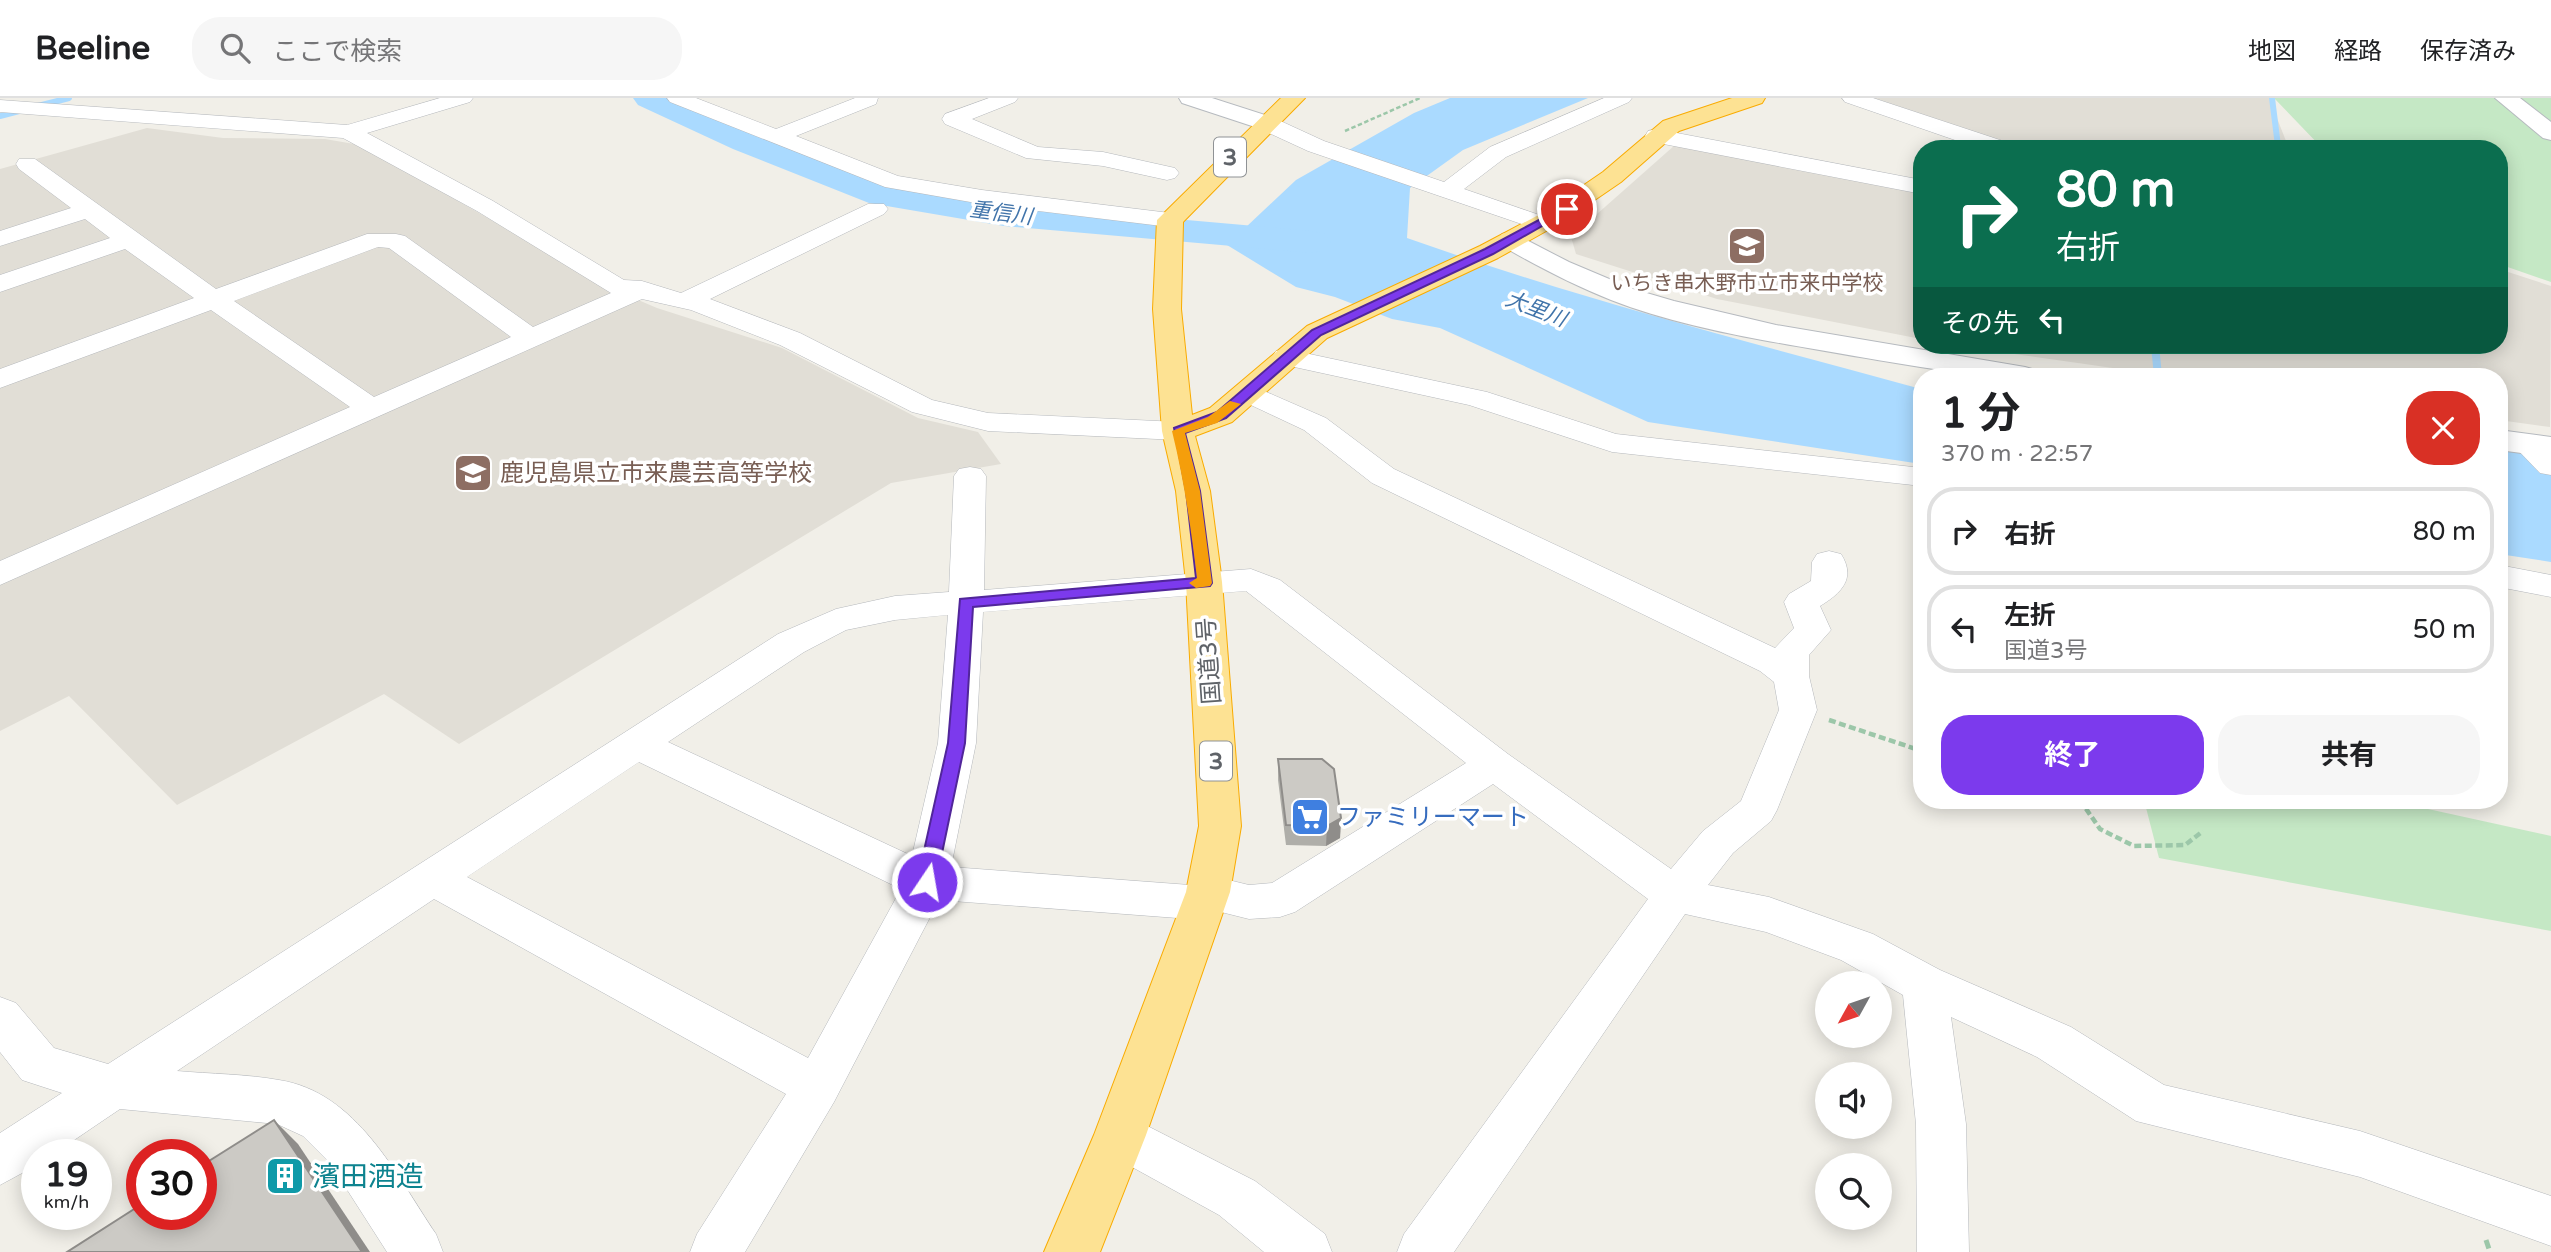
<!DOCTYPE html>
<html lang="ja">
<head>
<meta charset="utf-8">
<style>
	body { margin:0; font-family:"Varela Round","Noto Sans JP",sans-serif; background:#f6f6f6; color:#202124; height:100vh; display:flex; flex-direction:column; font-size:26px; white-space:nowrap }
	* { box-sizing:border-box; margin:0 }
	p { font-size:23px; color:#757577 }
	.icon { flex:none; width:38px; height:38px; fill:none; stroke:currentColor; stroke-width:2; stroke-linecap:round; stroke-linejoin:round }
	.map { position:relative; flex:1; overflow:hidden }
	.drawer { position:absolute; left:1913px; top:270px; width:595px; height:441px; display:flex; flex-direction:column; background:#fff; border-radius:28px; box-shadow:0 4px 18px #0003 }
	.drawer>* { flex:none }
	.guide { position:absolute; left:1913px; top:42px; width:595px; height:214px; border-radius:28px; box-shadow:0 4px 18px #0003; background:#0b6e4f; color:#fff; overflow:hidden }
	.needle { width:46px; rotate:230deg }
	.tools { position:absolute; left:1815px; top:873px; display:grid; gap:14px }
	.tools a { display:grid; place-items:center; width:77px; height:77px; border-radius:50%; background:#fff; box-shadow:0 4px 18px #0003; font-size:35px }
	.speed { position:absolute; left:21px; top:1041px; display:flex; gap:14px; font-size:35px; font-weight:700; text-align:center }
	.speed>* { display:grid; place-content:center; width:91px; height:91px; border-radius:50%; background:#fff; box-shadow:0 4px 18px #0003; line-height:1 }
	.speed small { font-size:18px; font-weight:400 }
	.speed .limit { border:10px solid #d22; background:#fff; color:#111 }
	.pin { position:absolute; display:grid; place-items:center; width:60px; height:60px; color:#fff; margin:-30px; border:4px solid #fff; border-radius:50%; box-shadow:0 2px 7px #0007 }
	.me { position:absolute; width:77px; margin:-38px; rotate:12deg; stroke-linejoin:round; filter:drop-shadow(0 0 5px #0008) }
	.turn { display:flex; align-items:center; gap:24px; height:147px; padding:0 28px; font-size:32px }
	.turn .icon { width:91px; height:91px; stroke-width:2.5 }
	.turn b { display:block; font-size:49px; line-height:60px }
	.then { display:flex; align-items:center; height:66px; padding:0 28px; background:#0003; gap:14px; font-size:26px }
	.round { display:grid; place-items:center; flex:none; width:74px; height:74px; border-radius:28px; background:#f6f6f6 }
	.head { display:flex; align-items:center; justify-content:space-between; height:119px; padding:0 28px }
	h1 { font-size:42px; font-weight:700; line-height:52px }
	.action { display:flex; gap:14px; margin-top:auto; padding:14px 28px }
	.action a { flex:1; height:80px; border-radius:28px; background:#7c3aed; color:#fff; font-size:28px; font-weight:700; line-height:80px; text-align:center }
	.action a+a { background:#f6f6f6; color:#202124 }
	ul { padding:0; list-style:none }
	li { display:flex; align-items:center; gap:21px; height:88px; margin:0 14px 10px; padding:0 14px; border:4px solid #e0e0e0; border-radius:28px }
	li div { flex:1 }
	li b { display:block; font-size:26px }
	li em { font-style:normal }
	header { display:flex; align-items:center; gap:42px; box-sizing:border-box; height:98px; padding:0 35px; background:#fff; border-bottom:2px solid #e0e0e0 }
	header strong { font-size:33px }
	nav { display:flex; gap:38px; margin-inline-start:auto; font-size:24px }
	.search { width:490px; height:63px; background:#f6f6f6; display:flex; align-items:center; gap:18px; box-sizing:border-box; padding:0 24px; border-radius:28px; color:#757577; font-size:26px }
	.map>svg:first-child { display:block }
	.education { fill:#e1ded6 }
	.green { fill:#c5e8c5 }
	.water { fill:#aadaff }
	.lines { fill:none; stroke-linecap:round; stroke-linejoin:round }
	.stream-far1 { stroke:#aadaff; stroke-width:6 }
	.stream { stroke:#aadaff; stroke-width:8 }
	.river { fill:#aadaff; fill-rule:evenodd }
	.street-casing { stroke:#b5b8bc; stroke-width:1 }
	.secondary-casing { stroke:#b6babf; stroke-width:2 }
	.highway-casing { stroke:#f9ab00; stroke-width:2 }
	.path-far2 { stroke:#9cc7a9; stroke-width:2.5; stroke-dasharray:4.5 2.5; stroke-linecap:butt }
	.path-far1 { stroke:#9cc7a9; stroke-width:4.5; stroke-dasharray:7 3.5; stroke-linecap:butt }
	.path { stroke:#9cc7a9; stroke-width:5; stroke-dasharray:9 4.5; stroke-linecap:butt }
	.street { fill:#fff; fill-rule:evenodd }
	.secondary { fill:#fff; fill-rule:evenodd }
	.highway { fill:#fde293; fill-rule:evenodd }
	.wall { fill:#afaea9 }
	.shaded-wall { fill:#8f8d8a }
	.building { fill:#cccac5; stroke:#8f8d8a; stroke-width:2 }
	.route { fill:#7c3aed; stroke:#51269a; stroke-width:2 }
	.slow { fill:#f59e0b }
	.labels { text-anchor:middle; stroke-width:7; stroke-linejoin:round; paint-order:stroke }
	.far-water-label { font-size:21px; font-style:italic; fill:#4174aa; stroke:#fff }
	.far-education-label { font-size:21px; fill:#785e54; stroke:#fff }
	.shield { fill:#fff; stroke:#8f9295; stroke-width:2 }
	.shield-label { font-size:23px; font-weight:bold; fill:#5f6368 }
	.education-label { font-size:24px; fill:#785e54; stroke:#fff; text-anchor:start }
	.street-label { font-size:24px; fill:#5f6368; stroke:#fff }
	.shop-label { font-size:24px; fill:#366cbe; stroke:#fff; text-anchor:start }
	.near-culture-label { font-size:28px; fill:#0d838f; stroke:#fff; text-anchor:start }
</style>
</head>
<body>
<header>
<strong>Beeline</strong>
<div class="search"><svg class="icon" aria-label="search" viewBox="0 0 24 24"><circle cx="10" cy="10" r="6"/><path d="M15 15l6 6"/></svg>ここで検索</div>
<nav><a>地図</a><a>経路</a><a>保存済み</a></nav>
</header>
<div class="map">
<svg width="2551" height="1154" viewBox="0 0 2551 1154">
	<rect width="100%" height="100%" fill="#f1efe8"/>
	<g class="education">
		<polygon points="1873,0 2269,0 2288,48 2285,51 2027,51"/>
		<polygon points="147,30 223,40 325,41 360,47 610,190 657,210 782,250 918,320 978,334 1001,366 891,385 459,646 384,596 177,707 69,598 0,633 0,71"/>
		<polygon points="1675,47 1921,94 1921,241 1717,201 1576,156 1571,139"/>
		<polygon points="2499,171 2551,188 2550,329 2499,322 2499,278 2169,278 1951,247 2499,247"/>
	</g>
	<g class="green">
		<polygon points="2274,0 2551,0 2551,184 2499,166 2499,51 2323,51"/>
		<polygon points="2144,702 2387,702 2551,738 2551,833 2159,760"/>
	</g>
	<g class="water">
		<path d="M1450 0H1588L1463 52 1410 90 1407 140C1576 200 1749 244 1921 291V366L1648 324 1440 230 1392 221 1335 199 1296 189 1227 147 1296 82 1414 15Z"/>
		<polygon points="2499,352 2551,357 2551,464 2499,456"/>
	</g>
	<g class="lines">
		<g class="stream-far1">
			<polyline points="2272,0 2278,48 2272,51"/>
			<polyline points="38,8 69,0"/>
			<polyline points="0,18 23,12"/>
		</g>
		<polyline class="stream" points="2155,247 2158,278"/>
		<polygon class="river" points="633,0 675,0 877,85 1004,106 1312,133 1325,136 1331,144 1325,152 1312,155 1004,128 869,105 733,51 638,7"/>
		<defs>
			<g id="street">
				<path d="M440 0H473L470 4 367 35 493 103 624 182 642 183 681 195 868 106H884L888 111 884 116 710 201 800 235 932 302 988 315 1178 324 1189 327 1193 333 1189 339 1178 342 988 333 912 314 780 247 691 212 642 201 0 487V463L350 309 211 212 0 290V271L194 200 125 151 0 194V177L110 140 85 121 0 148V133L71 110 19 71 16 66 19 61H35L216 191 367 136H396L405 138 533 229 611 195 477 113 343 40 0 14V2L347 27ZM378 149 389 150 511 239 374 299 234 203Z"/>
				<polygon points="667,0 696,0 776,31 855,0 878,0 876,6 796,38 898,78 982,92 1170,115 1179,117 1182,122 1179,127 1170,129 982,106 885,89 670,4"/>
				<polygon points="989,0 1018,0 1015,4 972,21 1038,49 1103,54 1175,70 1179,75 1175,80 1167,82 1103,68 1026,60 945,26 942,21 945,16"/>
				<polygon points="1604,0 1632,0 1629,4 1506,59 1464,91 1551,121 1554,126 1551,131 1542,133 1308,53 1258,30 1255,25 1266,19 1274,20 1324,43 1444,84 1490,49"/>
				<polygon points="1842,0 1873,0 2012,46 2015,51 1981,51 1845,4"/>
				<polygon points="1656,31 1922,82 1922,96 1648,43 1645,38 1648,33"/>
				<polygon points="1286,251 1487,294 1616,336 1922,370 1922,388 1612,354 1469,307 1276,265 1272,259 1276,253"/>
				<path d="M1248 286 1326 320 1394 371 1775 550 1794 530 1784 504 1789 496 1811 483 1812 464 1817 456 1829 453 1841 456C1857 481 1840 496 1820 508L1831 532 1809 557V578L1817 612 1777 712 1771 723 1733 755 1708 787 1769 799 1873 836 1940 872 2071 929 2164 987 2360 1033 2551 1098V1148L2360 1079 2136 1023 2037 959 1951 919 1966 1026 1969 1154H1917L1916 1026 1903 897 1841 862 1766 834 1685 816 1454 1154H1397L1404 1136 1648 801 1493 686 1295 814 1280 819 1249 821 1221 814 1204 822 939 802 834 1004 745 1154H690L697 1136 786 996 434 801 177 973C211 976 246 976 279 982 357 994 396 1077 436 1136L443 1154H387L330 1065 303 1038 277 1026 120 1011 52 1057H37V1067L0 1087V1035L62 995 22 982 0 954V899L16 905 54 950 108 966 778 536 836 511 895 498 949 494 954 378 959 371 970 369 981 371 986 378 984 492 1251 471 1280 482 1508 656 1671 771 1703 733 1741 703 1779 612 1774 584 1760 573 1372 385 1304 332 1238 301 1233 295 1238 289ZM1246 493 1466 665 1272 785 1249 787 1208 777 1193 782 1190 787 951 769 976 645 983 514ZM948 517 938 645 912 758 668 644 804 554 846 532 895 522ZM639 664 901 791 808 960 467 779Z"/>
				<polygon points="2527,337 2538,340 2551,352 2551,377 2540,375 2512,346 2516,340"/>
				<polygon points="2499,467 2551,477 2551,499 2499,489"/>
				<polygon points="1120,1014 1255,1083 1325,1136 1332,1154 1264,1154 1219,1117 1103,1053 1095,1037 1103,1021"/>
			</g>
			<g id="secondary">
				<polygon points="1179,0 1212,0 1274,20 1277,25 1274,30 1258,30 1182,5"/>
				<polygon points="2495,0 2520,0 2551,24 2551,42 2543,40"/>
				<path d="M1511 134 1569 164 1633 191 1674 203 1776 227 2025 269 2036 272 2040 278C1979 281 1921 269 1860 259 1781 245 1687 232 1611 202 1573 187 1537 168 1502 148L1498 142 1502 136Z"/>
				<polygon points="2499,332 2551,339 2551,359 2499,352"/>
			</g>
			<polygon id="highway" points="1281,0 1305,0 1183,124 1181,211 1192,317 1210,310 1307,228 1480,148 1546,113 1603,74 1663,23 1732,0 1765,0 1762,5 1679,33 1621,84 1564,123 1498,160 1327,240 1232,324 1195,338 1210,393 1222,484 1241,728 1230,794 1146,1037 1100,1154 1044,1154 1094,1037 1186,794 1199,728 1186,484 1176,393 1162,333 1153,211 1157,122"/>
		</defs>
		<use href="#street" class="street-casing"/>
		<use href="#secondary" class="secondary-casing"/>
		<use href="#highway" class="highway-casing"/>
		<polyline class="path-far2" points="1345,33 1420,0"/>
		<g class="path-far1">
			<polyline points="1829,622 1922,653"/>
			<polyline points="2080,702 2100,731 2134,748 2185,747 2203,733"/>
		</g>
		<polyline class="path" points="2486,1142 2490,1154"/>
		<use href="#street" class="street"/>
		<use href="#secondary" class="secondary"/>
		<use href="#highway" class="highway"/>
	</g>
	<polygon class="wall" points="1278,661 1341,720 1340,740 1326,748 1286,747 1278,682"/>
	<g class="shaded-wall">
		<polygon points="1341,720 1340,740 1326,748 1327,728"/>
		<polygon points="274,1022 298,1046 370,1154 362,1154"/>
	</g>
	<g class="building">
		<polygon points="1278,661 1322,661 1334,671 1341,720 1327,728 1286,727"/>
		<polygon points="274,1022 362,1154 67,1154 142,1106 142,1116 201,1116 201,1068"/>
	</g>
	<polygon class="route" points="1563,109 1572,111 1493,156 1321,237 1226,320 1185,335 1200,393 1212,485 1210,488 973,509 965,645 936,784 933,790 920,790 917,784 948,645 960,501 1196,480 1186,393 1174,330 1217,314 1312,232 1485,151"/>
	<path class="slow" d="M1230 303 1241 306 1217 325 1185 335 1200 393 1212 485 1210 488 1196 490 1189 485 1197 480C1191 430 1184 382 1172 333L1208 319Z"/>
	<defs>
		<symbol id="school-square" viewBox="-11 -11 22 22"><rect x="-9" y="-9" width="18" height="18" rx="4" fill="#8d6e63" stroke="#fff"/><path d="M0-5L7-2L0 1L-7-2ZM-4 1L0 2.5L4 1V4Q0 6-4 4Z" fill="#fff"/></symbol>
		<symbol id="supermarket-square" viewBox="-11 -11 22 22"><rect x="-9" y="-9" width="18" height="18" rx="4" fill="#3f7fe0" stroke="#fff"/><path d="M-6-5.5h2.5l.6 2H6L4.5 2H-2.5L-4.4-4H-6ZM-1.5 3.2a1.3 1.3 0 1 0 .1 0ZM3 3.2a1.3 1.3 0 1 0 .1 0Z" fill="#fff"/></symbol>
		<symbol id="building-square" viewBox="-11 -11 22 22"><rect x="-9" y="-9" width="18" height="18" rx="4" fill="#0f9aa8" stroke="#fff"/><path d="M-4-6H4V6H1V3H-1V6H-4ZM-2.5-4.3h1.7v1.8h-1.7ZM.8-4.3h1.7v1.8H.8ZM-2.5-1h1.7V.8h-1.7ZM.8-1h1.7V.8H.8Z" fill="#fff"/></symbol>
	</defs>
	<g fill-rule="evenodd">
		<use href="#school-square" x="1725" y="126" width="44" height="44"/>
		<use href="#school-square" x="451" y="353" width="44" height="44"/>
		<use href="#supermarket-square" x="1288" y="697" width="44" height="44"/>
		<use href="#building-square" x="263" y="1056" width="44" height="44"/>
	</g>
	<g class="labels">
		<g class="far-water-label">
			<text transform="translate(1001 115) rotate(7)" y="7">重信川</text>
			<text transform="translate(1536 211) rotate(21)" y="7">大里川</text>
		</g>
		<g class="far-education-label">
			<text x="1747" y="192">いちき串木野市立市来中学校</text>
		</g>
		<g class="shield">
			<rect x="1214" y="39.5" width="32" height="39" rx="5"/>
			<rect x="1200" y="643.5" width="32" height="39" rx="5"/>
		</g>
		<g class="shield-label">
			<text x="1230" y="67">3</text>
			<text x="1216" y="671">3</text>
		</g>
		<g class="education-label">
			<text x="500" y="383">鹿児島県立市来農芸高等学校</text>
		</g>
		<g class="street-label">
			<text transform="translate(1209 563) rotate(-94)" y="8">国道3号</text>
		</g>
		<g class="shop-label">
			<text x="1337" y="727">ファミリーマート</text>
		</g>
		<g class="near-culture-label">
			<text x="312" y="1088">濱田酒造</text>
		</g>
	</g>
</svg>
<div class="tools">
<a><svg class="needle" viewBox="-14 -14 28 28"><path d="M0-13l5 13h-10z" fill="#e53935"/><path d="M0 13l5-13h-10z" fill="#757577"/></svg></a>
<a><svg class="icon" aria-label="sound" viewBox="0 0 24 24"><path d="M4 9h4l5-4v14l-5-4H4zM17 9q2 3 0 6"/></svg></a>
<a><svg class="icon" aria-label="search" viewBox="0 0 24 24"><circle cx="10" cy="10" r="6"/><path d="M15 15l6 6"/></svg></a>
</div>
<div class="speed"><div>19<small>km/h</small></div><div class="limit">30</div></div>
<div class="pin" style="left:1567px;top:111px;background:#d93025"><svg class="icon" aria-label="arrive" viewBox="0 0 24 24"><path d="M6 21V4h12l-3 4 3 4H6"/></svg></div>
<svg class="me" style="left:927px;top:784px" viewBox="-20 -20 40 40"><circle r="17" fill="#7c3aed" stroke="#fff" stroke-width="3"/><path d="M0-11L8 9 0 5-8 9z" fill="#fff"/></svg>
<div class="guide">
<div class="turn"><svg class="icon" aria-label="right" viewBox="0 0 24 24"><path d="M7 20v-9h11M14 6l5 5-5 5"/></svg><div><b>80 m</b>右折</div></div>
<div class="then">その先<svg class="icon" aria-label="left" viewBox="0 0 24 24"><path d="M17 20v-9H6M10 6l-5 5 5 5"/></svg></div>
</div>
<section class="drawer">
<div class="head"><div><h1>1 分</h1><p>370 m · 22:57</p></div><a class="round" style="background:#d93025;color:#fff"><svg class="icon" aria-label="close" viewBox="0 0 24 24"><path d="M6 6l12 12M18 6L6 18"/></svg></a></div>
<ul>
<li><svg class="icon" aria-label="right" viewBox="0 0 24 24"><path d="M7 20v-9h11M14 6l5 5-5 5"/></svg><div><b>右折</b></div><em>80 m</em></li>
<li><svg class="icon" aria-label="left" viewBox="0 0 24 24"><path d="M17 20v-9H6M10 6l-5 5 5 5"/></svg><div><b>左折</b><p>国道3号</p></div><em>50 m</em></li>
</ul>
<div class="action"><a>終了</a><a>共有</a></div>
</section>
</div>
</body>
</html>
